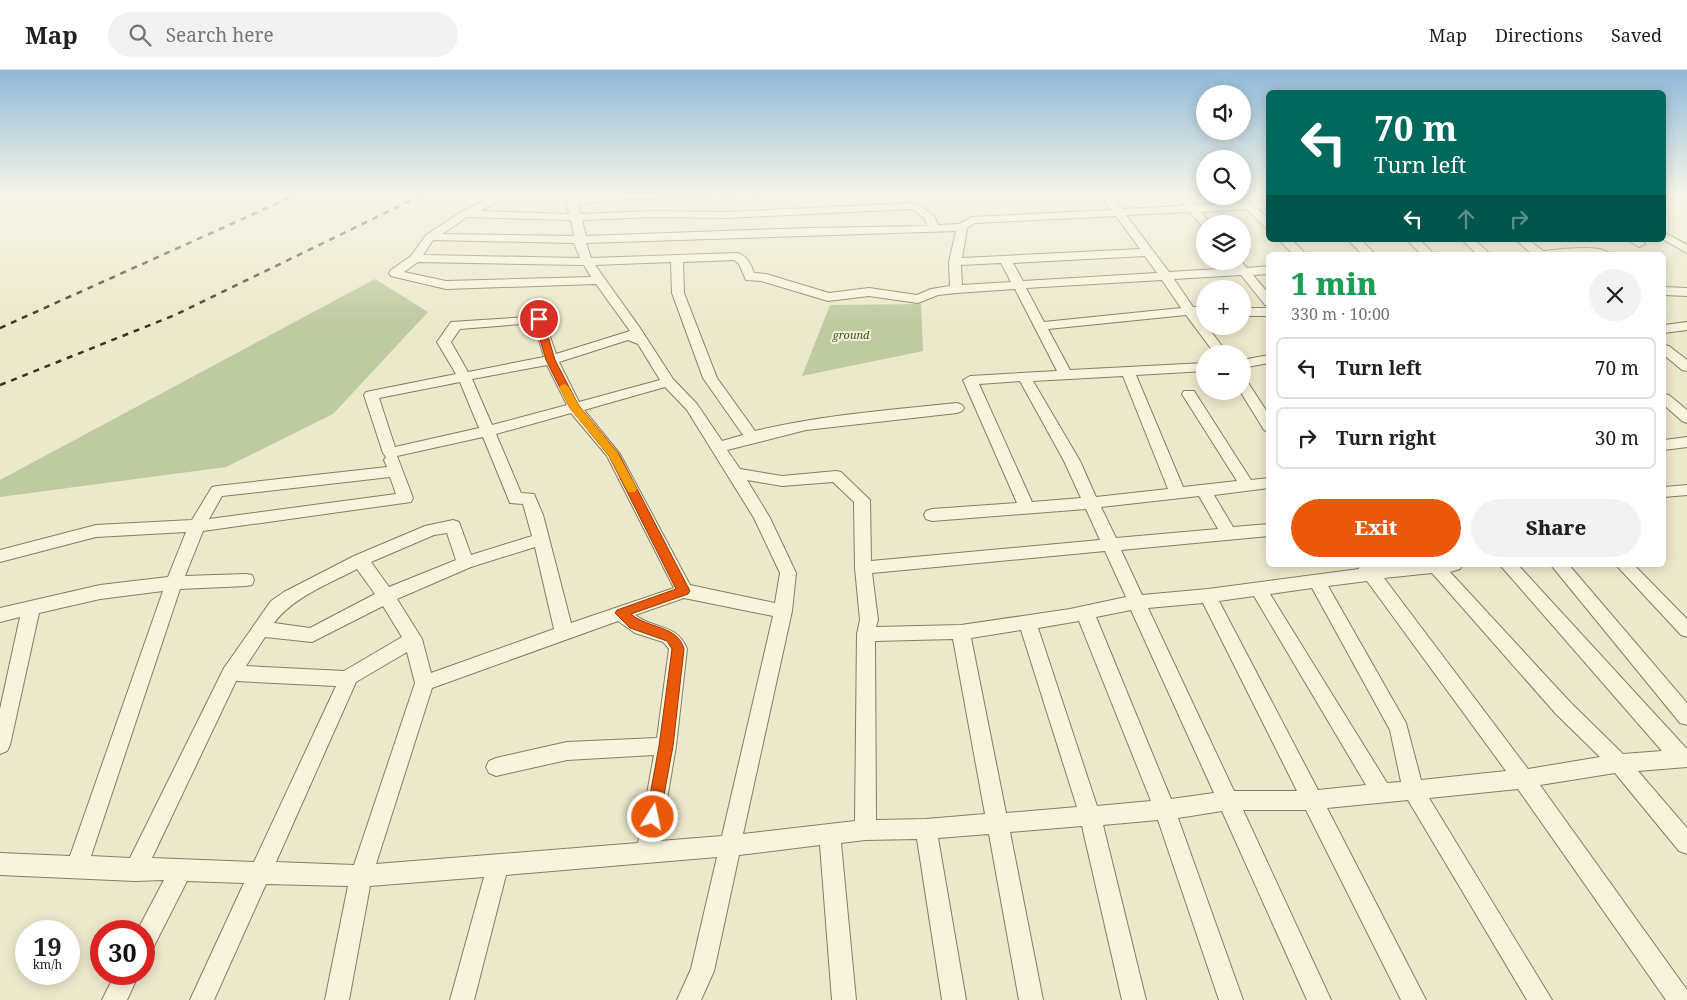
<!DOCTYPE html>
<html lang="en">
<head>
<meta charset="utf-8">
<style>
	body { margin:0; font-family:"Noto Serif",serif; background:#f2f2f2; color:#202124; height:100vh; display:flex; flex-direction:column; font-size:19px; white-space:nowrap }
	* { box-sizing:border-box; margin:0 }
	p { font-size:16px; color:#757577 }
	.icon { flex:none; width:28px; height:28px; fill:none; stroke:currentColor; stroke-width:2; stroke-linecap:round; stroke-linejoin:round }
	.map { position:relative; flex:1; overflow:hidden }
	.details { position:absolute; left:1266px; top:182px; width:400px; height:315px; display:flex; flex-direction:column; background:#fff; border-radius:8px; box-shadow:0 2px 12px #0003 }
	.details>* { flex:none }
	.guide { position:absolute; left:1266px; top:20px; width:400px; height:152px; border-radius:8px; box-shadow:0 2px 12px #0003; background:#00695c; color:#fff; overflow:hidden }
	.tools { position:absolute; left:1196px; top:15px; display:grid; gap:10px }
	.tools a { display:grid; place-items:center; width:55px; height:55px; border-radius:50%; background:#fff; box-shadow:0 2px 12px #0003; font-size:25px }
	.speed { position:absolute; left:15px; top:850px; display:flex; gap:10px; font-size:25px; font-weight:700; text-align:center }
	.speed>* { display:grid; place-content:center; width:65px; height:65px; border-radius:50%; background:#fff; box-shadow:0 2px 12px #0003; line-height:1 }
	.speed small { font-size:12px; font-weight:400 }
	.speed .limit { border:8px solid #d22; background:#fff; color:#111 }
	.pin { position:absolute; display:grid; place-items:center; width:42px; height:42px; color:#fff; margin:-21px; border:2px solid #fff; border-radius:50%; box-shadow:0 1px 5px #0007 }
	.me { position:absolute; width:55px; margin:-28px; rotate:10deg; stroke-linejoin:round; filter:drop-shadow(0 0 4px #0008) }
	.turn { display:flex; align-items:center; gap:18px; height:105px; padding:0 25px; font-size:22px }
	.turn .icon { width:65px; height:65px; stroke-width:2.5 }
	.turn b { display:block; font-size:35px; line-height:42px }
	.lanes { display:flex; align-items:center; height:48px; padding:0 25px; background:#0003; justify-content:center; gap:25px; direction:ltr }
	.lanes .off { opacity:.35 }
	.round { display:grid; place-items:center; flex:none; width:52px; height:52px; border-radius:26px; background:#f2f2f2 }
	.overview { display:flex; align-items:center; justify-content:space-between; height:85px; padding:0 25px }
	h1 { font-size:30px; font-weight:800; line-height:38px; color:#1e9e55 }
	.primary-button { display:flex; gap:10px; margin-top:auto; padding:10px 25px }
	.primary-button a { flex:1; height:58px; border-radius:30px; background:#ea580c; color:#fff; font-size:20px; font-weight:800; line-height:58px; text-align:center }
	.primary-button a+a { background:#f2f2f2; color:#202124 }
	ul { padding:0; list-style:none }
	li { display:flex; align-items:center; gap:15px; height:62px; margin:0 10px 8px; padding:0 15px; border:2px solid #e0e0e0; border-radius:8px }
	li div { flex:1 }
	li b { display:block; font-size:19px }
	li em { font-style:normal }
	header { display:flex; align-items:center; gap:30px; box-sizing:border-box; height:70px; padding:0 25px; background:#fff; border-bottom:1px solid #e0e0e0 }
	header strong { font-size:24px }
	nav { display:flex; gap:28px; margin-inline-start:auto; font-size:18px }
	.search { width:350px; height:45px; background:#f2f2f2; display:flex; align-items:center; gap:12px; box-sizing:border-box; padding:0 18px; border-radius:28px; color:#757577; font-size:19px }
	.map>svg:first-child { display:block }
	.green { fill:#beca9f }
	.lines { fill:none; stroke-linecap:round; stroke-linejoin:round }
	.street-casing { stroke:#887c60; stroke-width:2 }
	.street { fill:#f7f4de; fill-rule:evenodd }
	.rail { stroke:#3a3222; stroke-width:2.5; stroke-dasharray:6 6; stroke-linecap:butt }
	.route { fill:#ea580c; stroke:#983908 }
	.slow { fill:#f59e0b }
	.labels { text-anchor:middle; stroke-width:4; stroke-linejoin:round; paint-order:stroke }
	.far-park-label { font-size:11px; font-style:italic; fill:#43552a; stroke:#f4f1da }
</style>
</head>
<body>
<header>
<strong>Map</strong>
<div class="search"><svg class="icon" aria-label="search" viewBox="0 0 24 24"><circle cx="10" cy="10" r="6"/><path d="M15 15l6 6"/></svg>Search here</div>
<nav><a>Map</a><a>Directions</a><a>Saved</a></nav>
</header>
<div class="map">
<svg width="1687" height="930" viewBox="0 0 1687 930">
	<rect width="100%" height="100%" fill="#ece8cb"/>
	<g class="green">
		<polygon points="375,209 428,242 333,344 226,397 0,427 0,410"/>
		<polygon points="921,234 923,281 802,306 830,235"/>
	</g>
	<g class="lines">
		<defs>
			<g id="street">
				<path d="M500 124H513L480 141 569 144 565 124H575L576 127 616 124H846L841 127 626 129 578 134 580 144 653 141 726 142 916 133 934 146 938 155 959 154 972 147 1111 140 1100 124H1110L1122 139 1185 136 1175 124H1185L1196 135 1239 133 1238 131 1239 129 1243 128 1251 133 1269 132V138L1258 139 1269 149V158L1265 157 1246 139 1201 142 1211 154H1205V157L1202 156 1190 142 1126 145 1169 202 1235 198 1229 191H1241L1247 198 1269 196V204L1253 205 1269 224V236L1265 235 1241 205 1174 209 1193 237H1205V245H1198L1205 256H1207L1228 284H1215L1186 245 1048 259 1070 300 1205 293V301L1136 305 1183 417 1237 411 1182 324 1184 321H1194L1251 410 1269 408V418L1214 425 1233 457 1269 454V466L1121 480 1142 525 1208 519 1359 499V495L1375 497 1462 495 1460 499 1450 502 1570 632 1623 684 1662 681 1500 495H1518L1687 679V697L1638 701 1687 758V784L1679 781 1615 703 1540 715 1687 920V930H1666L1518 719 1429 728 1552 930H1527L1408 730 1327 738 1426 930H1401L1306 740H1243L1331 930H1307L1222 741 1178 748 1243 930H1219L1158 750 1103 755 1146 930H1122L1082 756 1010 762 1043 930H1019L989 764 938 768 966 930H942L917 769 865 770 841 773 856 930H832L820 775 739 785 714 901 701 930H677L691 899 717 787 506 805 474 930H450L484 807 370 816 349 930H325L348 816 266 814 214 930H190L244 813 187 811 152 880 144 883V861H137L164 810 135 811 0 805V783L70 786 163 521 100 529 39 543 10 675 7 681 0 684V639L20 547 0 552V538L100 515 168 507 186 462 96 467 0 492V480L96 455 192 450 212 417 217 416 387 397 384 390 386 387 383 383 364 325 366 322 456 304 437 272 451 252 543 246 556 284 630 261 596 214 446 219 391 206 389 203 391 200 411 186 426 165 461 142ZM913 139 925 149 927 156 808 158 586 166 582 150 653 147 726 148ZM1116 146 1140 179 962 188 967 158 975 153ZM467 147 571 150 574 166 442 164ZM956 161 949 192 950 216 931 219 917 225 869 218 829 223 766 204 754 203C751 195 747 185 737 183L591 188 586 173ZM433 170 574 173 580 188 423 185ZM1145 186 1157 203 1023 211 1013 193ZM734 190 739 194 746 210 761 211 828 231 869 226 918 233 938 225 956 223 1015 219 1057 301 970 306 963 310 1017 433 932 439 926 441 924 445 926 449 932 451 1086 439 1100 470 871 491 870 430 841 402 836 401 782 406 740 399 727 380 806 360 957 343 962 341 964 338 962 335 957 333C889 340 822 345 755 361L717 308 684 223 683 192ZM418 192 584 195 591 207 446 211 404 202ZM671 192 672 223 703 308 743 365 722 371 697 334 673 309 640 258 595 195ZM1001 193 1011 212 962 215 961 195ZM1162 210 1181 238 1044 252 1026 218ZM534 253 544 287 468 302 451 272 460 259ZM628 270 638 274 660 310 579 332 559 292ZM547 295 567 335 492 355 472 309ZM1123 306 1168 419 1096 427 1080 391 1033 311ZM1020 311 1064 391 1081 428 1032 432 979 314ZM460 312 479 358 395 377 379 328ZM665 317 687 340 754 448 780 503 775 533 690 515 620 384 584 340ZM571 343 607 386 674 518 571 553 543 445 534 424 521 423 496 364ZM483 367 510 433 523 434 532 466 471 485 459 452 453 450 425 456 354 486 284 522 271 531 224 598 130 788 91 786 180 519 246 516 252 515 254 510 252 505 246 504 185 506 203 461 411 432 413 428 397 386ZM390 407 396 424 209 449 222 426ZM747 410 782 416 833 412 854 432 855 498 860 550 857 564 855 751 743 764 792 541 796 503 770 448ZM1199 426 1218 459 1116 468 1101 437ZM447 463 456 490 389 517 371 492 434 465ZM535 477 554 559 431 603 422 569 397 529 471 497ZM1105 481 1126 527 1070 539 961 555 876 557 878 550 872 503ZM357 499 375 524 310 558 274 553C293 527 329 514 357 499ZM1432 503 1556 644 1600 687 1528 699 1384 508ZM1367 511 1506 701 1421 710 1406 653 1328 516ZM1312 518 1390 660 1401 712 1387 713 1270 524ZM1254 526 1366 715 1318 720 1219 531ZM684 528 773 546 722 766 660 771 676 676 687 579C677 553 655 560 635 545ZM1203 533 1297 721H1234L1148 538ZM383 536 402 567 344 601 246 596 265 567 312 572ZM1131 540 1214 723 1171 729 1096 547ZM618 551 635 563 663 572 669 579 657 668 567 672 496 688 489 691 486 697 489 703 496 706 567 690 654 685 638 773 376 794 432 618ZM1079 551 1151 731 1097 736 1038 558ZM1021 560 1077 737 1006 743 971 568ZM953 569 985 744 926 749 876 750 875 571ZM407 582 415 613 354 795 276 792 356 612ZM236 611 336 616 254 792 152 788Z"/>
				<path d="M959 124H978C974 129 963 129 959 124Z"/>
				<polygon points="1664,162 1687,175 1687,183 1664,170"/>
				<polygon points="1279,170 1292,170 1307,185 1294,185"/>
				<polygon points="1348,170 1361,170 1376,185 1363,185"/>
				<polygon points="1407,170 1420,170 1435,185 1422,185"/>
				<polygon points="1462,170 1475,170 1491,185 1478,185"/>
				<path d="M1516 170H1529L1543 181C1559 180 1600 173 1612 185H1533Z"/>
				<polygon points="1628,170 1641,170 1645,174 1639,177"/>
				<polygon points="1664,217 1687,218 1687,226 1664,225"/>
				<rect x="1242" y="238" width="27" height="8"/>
				<polygon points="1687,252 1687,260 1664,263 1664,255"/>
				<polygon points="1664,275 1669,276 1687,290 1687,301 1682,300 1664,285"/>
				<polygon points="1269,285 1269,293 1242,298 1242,290"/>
				<polygon points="1242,310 1247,311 1269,345 1269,362 1264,360 1240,321 1242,321"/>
				<polygon points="1664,324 1669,325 1687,340 1687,353 1682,351 1664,335"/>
				<polygon points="1687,367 1687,377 1664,380 1664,370"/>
				<polygon points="1687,415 1687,425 1664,427 1664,417"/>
				<polygon points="1551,495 1569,495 1687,633 1687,655 1680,653"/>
				<polygon points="1616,495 1634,495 1687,549 1687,567 1681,565"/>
				<polygon points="115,904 139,904 127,930 102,930"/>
			</g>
		</defs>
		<use href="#street" class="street-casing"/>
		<use href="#street" class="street"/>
		<g class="rail">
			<polyline points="0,258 298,124"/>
			<polyline points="0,315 175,245 424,124"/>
		</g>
	</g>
	<linearGradient id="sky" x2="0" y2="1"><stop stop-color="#8fb9d8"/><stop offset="0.49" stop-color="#f6f5e8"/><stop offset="1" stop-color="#f6f5e8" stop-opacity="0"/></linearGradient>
	<rect width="1687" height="254" fill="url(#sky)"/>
	<path class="route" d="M539 246 543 249 555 290 579 336 619 384 690 521 688 524 631 544C648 559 678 555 684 579L673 676 660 747 658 752 653 754 648 752 646 747 659 676 672 579 667 571 630 558 615 543 617 540 676 519 609 386 570 338 546 290 534 249Z"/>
	<polygon class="slow" points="564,314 569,317 579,336 617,382 637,419 635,422 628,422 609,386 571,340 559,317"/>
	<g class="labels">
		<g class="far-park-label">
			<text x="851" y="269">ground</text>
		</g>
	</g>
</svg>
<div class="tools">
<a><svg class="icon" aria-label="sound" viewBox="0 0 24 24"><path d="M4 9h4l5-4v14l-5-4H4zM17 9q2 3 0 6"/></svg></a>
<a><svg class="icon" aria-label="search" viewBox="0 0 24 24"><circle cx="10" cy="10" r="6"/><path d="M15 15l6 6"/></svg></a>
<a><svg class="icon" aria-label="layers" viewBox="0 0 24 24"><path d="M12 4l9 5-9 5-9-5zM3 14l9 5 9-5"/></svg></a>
<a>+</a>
<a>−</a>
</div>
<div class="speed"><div>19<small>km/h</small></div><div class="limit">30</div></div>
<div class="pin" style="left:539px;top:249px;background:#d93025"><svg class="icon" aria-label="arrive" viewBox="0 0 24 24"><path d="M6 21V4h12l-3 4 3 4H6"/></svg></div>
<svg class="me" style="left:653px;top:747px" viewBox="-20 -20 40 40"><circle r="17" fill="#ea580c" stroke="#fff" stroke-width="3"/><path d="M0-11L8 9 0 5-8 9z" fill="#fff"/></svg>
<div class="guide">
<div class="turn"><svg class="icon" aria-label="left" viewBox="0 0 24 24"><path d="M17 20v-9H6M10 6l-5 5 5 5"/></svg><div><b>70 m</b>Turn left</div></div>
<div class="lanes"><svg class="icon" aria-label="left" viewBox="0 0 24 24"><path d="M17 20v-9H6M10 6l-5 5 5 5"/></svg><svg class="icon off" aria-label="ahead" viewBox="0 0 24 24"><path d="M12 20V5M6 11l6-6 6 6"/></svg><svg class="icon off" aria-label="right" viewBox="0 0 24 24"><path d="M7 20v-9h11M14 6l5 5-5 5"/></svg></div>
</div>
<section class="details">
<div class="overview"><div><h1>1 min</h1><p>330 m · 10:00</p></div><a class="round"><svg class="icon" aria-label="close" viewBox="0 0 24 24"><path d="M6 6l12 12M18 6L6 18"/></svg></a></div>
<ul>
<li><svg class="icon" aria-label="left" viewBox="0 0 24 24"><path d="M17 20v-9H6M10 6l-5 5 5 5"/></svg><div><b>Turn left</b></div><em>70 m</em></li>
<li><svg class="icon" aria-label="right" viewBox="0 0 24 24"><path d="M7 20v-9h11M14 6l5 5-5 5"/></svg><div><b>Turn right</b></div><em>30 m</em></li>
</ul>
<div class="primary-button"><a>Exit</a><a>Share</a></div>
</section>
</div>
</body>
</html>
